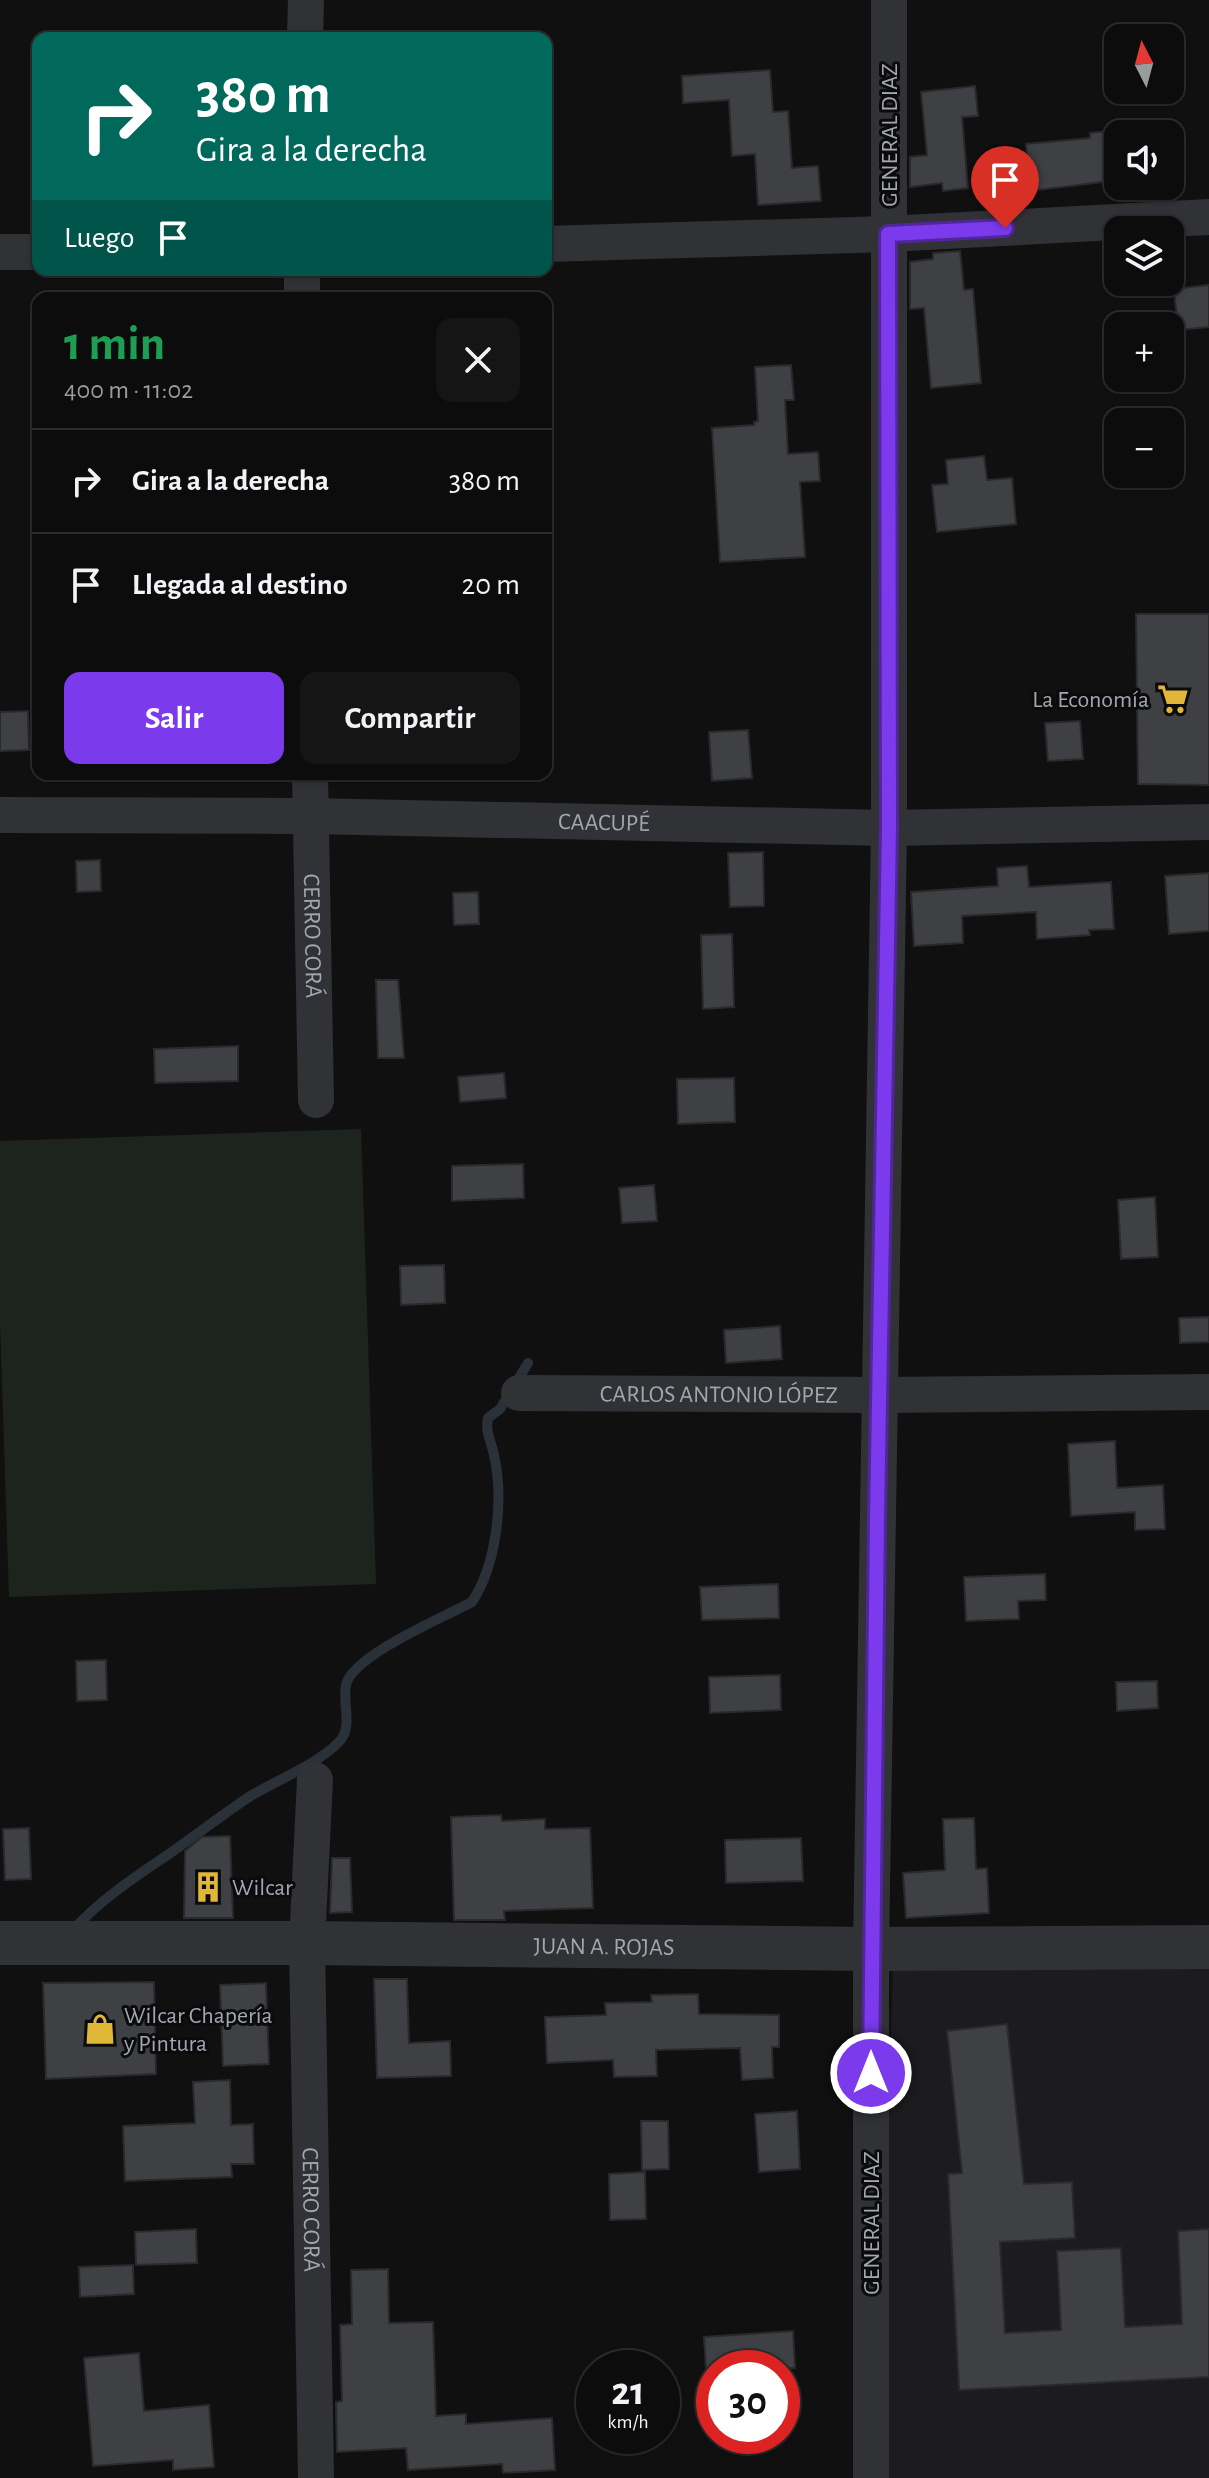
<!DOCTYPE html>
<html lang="es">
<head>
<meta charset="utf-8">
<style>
	body { margin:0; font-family:"Alegreya Sans",sans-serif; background:#151516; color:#f1f3f6; height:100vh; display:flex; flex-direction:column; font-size:30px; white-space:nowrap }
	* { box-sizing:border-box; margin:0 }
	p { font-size:26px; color:#9a9b9d }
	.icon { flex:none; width:44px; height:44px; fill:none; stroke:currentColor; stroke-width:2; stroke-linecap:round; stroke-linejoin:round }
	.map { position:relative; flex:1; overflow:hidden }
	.sheet { position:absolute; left:32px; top:292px; width:520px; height:488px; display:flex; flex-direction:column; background:#0c0c0d; border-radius:16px; box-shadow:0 2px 6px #0004,0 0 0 2px #2c2c2e }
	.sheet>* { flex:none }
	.banner { position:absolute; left:32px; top:32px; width:520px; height:244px; border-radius:16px; box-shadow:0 2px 6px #0004,0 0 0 2px #2c2c2e; background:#00695c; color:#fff; overflow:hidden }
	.needle { width:52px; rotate:354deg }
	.controls { position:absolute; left:1104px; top:24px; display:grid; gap:16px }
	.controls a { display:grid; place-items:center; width:80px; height:80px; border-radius:16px; background:#0c0c0d; box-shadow:0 2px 6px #0004,0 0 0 2px #2c2c2e; font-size:40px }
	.speed { position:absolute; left:576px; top:2350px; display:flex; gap:16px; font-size:40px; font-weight:700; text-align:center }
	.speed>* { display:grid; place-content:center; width:104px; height:104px; border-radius:50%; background:#0c0c0d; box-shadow:0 2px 6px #0004,0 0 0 2px #2c2c2e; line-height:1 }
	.speed small { font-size:20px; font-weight:400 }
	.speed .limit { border:12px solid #d22; background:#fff; color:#111 }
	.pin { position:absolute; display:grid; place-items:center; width:68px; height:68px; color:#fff; margin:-82px -34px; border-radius:50% 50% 50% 0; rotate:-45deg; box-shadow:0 0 8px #0007 }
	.pin .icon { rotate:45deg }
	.me { position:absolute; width:88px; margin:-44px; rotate:0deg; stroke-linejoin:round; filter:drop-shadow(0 0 6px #0008) }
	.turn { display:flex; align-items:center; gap:28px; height:168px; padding:0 32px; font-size:36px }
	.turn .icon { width:104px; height:104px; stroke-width:2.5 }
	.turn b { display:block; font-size:56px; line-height:68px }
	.then { display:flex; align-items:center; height:76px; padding:0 32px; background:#0003; gap:16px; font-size:30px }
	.round { display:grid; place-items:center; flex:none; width:84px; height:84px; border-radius:16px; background:#151516 }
	.head { display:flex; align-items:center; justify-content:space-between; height:136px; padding:0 32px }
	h1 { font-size:48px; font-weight:600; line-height:60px; color:#1e9e55 }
	.cta { display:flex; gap:16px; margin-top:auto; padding:16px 32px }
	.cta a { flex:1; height:92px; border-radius:16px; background:#7c3aed; color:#fff; font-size:32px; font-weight:600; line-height:92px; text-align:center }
	.cta a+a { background:#151516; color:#f1f3f6 }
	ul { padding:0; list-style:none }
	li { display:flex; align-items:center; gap:24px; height:104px; padding:0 32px; border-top:2px solid #2c2c2e }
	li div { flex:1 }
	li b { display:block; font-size:30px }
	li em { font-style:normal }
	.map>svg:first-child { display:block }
	.built { fill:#1c1c1e }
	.green { fill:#1d241e }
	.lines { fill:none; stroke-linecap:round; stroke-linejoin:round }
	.stream { stroke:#2b3139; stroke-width:10 }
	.building { fill:#3f4044; stroke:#2a2a2d; stroke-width:2 }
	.minor { stroke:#313236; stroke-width:36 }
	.tertiary { stroke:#313236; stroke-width:44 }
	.route-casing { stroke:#51269a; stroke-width:20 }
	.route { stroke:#7c3aed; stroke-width:14 }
	.labels { text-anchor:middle; stroke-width:6; stroke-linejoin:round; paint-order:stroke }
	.street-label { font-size:24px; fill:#a2a6b1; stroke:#0b0b0c }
	.poi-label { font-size:24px; fill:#a2a6b1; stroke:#0b0b0c; text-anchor:start }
</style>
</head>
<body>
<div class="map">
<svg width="1209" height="2478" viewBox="0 0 1209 2478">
	<rect width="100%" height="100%" fill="#101011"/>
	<polygon class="built" points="893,1956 1209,1957 1209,2478 880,2478"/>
	<polygon class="green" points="361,1129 376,1584 9,1597 0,1320 0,1141"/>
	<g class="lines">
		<path class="stream" d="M73 1930C101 1899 135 1877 169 1854 196 1835 222 1815 249 1797 278 1779 313 1767 338 1743 354 1728 342 1704 346 1685 353 1655 444 1617 472 1602 497 1564 504 1499 494 1455 491 1440 485 1433 488 1418L500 1409 528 1363"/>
	</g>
	<g class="building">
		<polygon points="770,70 773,112 788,111 792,168 818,166 821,201 758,205 755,154 732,156 729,100 683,103 682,76"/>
		<polygon points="975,86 978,116 962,117 968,188 943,191 942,183 910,187 910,157 927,155 921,92"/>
		<polygon points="1118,130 1118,180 1030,191 1026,144 1090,138 1090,133"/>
		<polygon points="960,251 964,290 973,289 981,383 931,388 924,308 910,309 910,262 933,259 933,253"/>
		<polygon points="1209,285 1209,327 1178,330 1174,289"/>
		<polygon points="791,365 794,400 785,400 788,454 818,452 820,481 800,482 805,557 720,562 712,428 754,425 754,422 758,421 755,367"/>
		<polygon points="984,456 987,480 1012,478 1016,524 937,532 932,485 948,484 946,460"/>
		<polygon points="1136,614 1209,614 1209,785 1138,784"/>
		<polygon points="28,711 29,750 0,751 0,712"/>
		<polygon points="1080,721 1083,759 1048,761 1045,723"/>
		<polygon points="748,730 752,778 712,781 709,732"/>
		<polygon points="763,852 764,906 730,907 728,853"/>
		<polygon points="100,860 101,891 77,892 76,861"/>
		<polygon points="1027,866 1029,887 1111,882 1114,929 1089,930 1090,935 1037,939 1036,912 962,916 963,943 914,946 911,892 998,886 997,868"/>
		<polygon points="1209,873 1209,931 1169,934 1165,876"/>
		<polygon points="478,892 479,924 454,925 453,893"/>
		<polygon points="732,934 734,1007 703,1009 701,935"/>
		<polygon points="376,980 398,980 404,1058 378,1058"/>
		<polygon points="238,1046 238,1081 155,1083 154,1049"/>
		<polygon points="504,1073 506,1098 460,1102 458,1077"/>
		<polygon points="734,1078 735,1122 678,1124 677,1079"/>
		<polygon points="523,1164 524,1198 452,1201 452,1166"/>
		<polygon points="654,1185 657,1221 622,1223 619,1188"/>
		<polygon points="1155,1197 1158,1257 1121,1259 1118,1200"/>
		<polygon points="444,1265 445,1303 401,1305 400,1266"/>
		<polygon points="1209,1317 1209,1342 1180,1343 1179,1318"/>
		<polygon points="780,1326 782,1359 726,1363 724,1330"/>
		<polygon points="1115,1441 1117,1488 1163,1485 1165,1529 1135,1530 1135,1512 1071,1516 1068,1444"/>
		<polygon points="1045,1574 1046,1600 1018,1601 1019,1619 966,1621 964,1577"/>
		<polygon points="778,1584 779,1618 702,1620 700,1587"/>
		<polygon points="106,1660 107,1700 77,1701 76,1661"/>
		<polygon points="780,1675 781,1710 710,1713 709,1677"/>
		<polygon points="1157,1681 1158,1708 1117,1711 1116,1682"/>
		<polygon points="501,1815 502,1821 545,1819 545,1829 590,1828 593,1908 504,1911 505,1920 454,1920 451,1817"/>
		<polygon points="974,1818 976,1869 987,1868 989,1913 906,1918 903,1873 945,1870 943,1819"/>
		<polygon points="29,1828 31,1879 5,1880 3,1829"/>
		<polygon points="230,1836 233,1918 184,1918 185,1851 202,1837"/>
		<polygon points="801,1838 803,1881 726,1883 725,1840"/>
		<polygon points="332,1858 350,1858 352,1912 330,1913"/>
		<polygon points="374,1979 407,1979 409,2043 450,2041 451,2076 377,2078"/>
		<polygon points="154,1982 156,2074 46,2079 43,1983"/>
		<polygon points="266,1983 269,2064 223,2066 220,1985"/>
		<polygon points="698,1994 699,2014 779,2015 779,2047 772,2047 773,2078 742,2080 740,2048 656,2050 657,2076 614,2077 613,2060 547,2063 545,2017 606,2015 605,2003 652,2002 651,1995"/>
		<polygon points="1007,2024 1024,2184 1072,2182 1075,2238 1000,2242 1005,2333 1061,2330 1057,2251 1121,2248 1125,2327 1182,2324 1178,2231 1209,2229 1209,2377 959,2390 948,2174 962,2173 947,2031"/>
		<polygon points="230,2080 231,2125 253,2124 254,2164 231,2164 232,2177 125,2181 123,2126 195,2123 193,2082"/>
		<polygon points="797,2111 800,2169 759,2172 755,2114"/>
		<polygon points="641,2121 668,2121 669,2169 642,2170"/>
		<polygon points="645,2172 646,2219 610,2220 609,2174"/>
		<polygon points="196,2229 197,2263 136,2265 135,2232"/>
		<polygon points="133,2265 134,2294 80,2297 79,2267"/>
		<polygon points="388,2269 389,2323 433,2322 436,2416 466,2414 466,2424 552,2418 555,2470 503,2473 502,2464 408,2470 406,2448 337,2452 336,2402 342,2401 340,2325 352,2324 351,2270"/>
		<polygon points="793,2331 795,2368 706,2368 704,2337"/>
		<polygon points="139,2353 144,2411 209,2405 214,2467 173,2470 173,2460 93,2466 84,2358"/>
	</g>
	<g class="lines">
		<g class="minor">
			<polyline points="305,38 306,0"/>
			<polyline points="546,244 888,234 1209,217"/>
			<polyline points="0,252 38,252"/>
			<polyline points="302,270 302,298"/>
			<path id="s1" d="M310 774 316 1100"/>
			<path id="s2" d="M0 815 311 816 889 828 1209 822"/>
			<path id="s3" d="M519 1393 879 1395 1209 1392"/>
			<path id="s4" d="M315 1780 307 1943 316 2478"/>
			<polyline points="871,2478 871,1949 889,828 889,0"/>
		</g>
		<path class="tertiary" id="s5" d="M0 1943H307L871 1949 1209 1947"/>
	</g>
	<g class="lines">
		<defs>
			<polyline id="route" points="871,2073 877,1518 889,828 888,234 1005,228"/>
		</defs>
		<use href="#route" class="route-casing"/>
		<use href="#route" class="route"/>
	</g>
	<defs>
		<symbol id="supermarket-bare" viewBox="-9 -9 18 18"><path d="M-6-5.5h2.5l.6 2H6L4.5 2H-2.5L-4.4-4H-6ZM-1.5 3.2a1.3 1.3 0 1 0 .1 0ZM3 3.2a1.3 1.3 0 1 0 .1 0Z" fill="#e1b738" stroke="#0b0b0c" stroke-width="2.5" paint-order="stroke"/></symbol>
		<symbol id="building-bare" viewBox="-9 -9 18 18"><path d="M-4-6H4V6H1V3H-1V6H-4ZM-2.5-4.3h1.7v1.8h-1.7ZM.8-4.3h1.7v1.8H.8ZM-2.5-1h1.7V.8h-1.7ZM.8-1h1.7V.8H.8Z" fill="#e1b738" stroke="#0b0b0c" stroke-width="2.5" paint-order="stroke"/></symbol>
		<symbol id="shop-bare" viewBox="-9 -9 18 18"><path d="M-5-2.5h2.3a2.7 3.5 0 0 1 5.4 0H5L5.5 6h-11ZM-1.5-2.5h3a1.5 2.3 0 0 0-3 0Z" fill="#e1b738" stroke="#0b0b0c" stroke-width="2.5" paint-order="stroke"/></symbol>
	</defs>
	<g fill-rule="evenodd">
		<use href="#supermarket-bare" x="1151" y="677" width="44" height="44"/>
		<use href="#building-bare" x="186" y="1865" width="44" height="44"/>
		<use href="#shop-bare" x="78" y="2007" width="44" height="44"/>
	</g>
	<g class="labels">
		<g class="street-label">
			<text transform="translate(889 135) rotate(-90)" y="8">GENERAL DIAZ</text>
			<text dy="8" stroke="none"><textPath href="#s2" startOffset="604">CAACUPÉ</textPath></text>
			<text dy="8" stroke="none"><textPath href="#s1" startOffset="162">CERRO CORÁ</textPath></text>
			<text dy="8" stroke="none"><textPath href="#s3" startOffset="200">CARLOS ANTONIO LÓPEZ</textPath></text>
			<text dy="8" stroke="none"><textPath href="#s5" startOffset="604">JUAN A. ROJAS</textPath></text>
			<text dy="8" stroke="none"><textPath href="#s4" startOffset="430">CERRO CORÁ</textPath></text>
			<text transform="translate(871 2223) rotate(-90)" y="8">GENERAL DIAZ</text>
		</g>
		<g class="poi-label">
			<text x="1149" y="707" text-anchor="end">La Economía</text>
			<text x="232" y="1895">Wilcar</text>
			<text x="124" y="2023">Wilcar Chapería<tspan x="124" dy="28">y Pintura</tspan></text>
		</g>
	</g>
</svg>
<div class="controls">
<a><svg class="needle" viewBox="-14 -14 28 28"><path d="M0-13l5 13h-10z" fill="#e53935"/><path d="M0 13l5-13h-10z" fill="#9a9b9d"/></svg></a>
<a><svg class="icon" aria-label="sound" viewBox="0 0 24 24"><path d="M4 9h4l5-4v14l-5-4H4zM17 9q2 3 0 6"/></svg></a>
<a><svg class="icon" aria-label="layers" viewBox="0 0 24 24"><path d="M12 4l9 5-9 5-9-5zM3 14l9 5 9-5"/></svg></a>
<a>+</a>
<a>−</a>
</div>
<div class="speed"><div>21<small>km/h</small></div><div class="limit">30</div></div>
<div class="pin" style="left:1005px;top:228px;background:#d93025"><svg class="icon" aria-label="arrive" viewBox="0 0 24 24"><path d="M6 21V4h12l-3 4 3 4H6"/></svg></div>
<svg class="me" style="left:871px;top:2073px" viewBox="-20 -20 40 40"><circle r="17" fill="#7c3aed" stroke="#fff" stroke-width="3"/><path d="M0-11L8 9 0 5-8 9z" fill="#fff"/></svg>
<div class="banner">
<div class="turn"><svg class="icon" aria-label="right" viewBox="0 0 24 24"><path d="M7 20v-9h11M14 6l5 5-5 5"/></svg><div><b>380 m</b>Gira a la derecha</div></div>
<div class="then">Luego<svg class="icon" aria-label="arrive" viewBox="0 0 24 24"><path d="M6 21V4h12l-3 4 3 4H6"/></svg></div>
</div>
<section class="sheet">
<div class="head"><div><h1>1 min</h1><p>400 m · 11:02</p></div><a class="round"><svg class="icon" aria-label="close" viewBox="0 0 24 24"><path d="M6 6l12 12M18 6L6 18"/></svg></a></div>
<ul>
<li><svg class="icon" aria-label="right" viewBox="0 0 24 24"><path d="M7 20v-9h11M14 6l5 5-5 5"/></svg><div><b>Gira a la derecha</b></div><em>380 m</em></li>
<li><svg class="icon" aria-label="arrive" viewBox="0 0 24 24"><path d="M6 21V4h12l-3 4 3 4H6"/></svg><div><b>Llegada al destino</b></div><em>20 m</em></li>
</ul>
<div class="cta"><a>Salir</a><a>Compartir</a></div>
</section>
</div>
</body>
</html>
